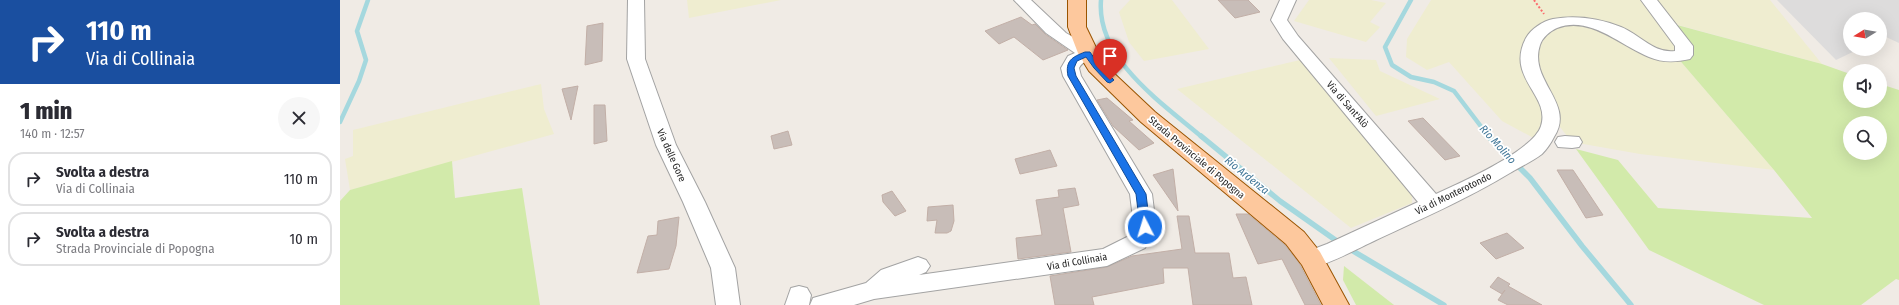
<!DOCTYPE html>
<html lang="it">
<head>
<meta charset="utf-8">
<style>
	body { margin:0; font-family:"Fira Sans Condensed",sans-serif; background:#f7f7f7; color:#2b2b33; height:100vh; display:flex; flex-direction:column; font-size:15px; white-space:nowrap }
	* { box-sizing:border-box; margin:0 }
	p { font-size:13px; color:#7c7c81 }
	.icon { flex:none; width:22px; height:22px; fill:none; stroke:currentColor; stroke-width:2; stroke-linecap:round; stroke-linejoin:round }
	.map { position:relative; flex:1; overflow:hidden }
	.drawer { display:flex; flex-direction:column; background:#fff; width:340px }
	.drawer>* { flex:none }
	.banner { background:#1a4fa0; color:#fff; overflow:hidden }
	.needle { width:26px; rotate:259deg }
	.tools { position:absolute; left:1503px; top:12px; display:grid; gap:8px }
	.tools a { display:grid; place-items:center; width:44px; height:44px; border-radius:50%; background:#fff; box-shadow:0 4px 16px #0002; font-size:20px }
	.pin { position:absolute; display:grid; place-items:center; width:34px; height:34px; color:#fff; margin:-41px -17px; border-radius:50% 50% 50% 0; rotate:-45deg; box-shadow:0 0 4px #0007 }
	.pin .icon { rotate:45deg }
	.me { position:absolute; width:44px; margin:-22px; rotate:355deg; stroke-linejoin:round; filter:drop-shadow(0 0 3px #0008) }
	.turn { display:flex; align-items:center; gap:14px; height:84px; padding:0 20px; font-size:18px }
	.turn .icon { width:52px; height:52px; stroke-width:2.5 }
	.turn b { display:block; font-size:28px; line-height:34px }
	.round { display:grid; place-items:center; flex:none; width:42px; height:42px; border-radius:21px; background:#f7f7f7 }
	.summary { display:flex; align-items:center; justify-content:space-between; height:68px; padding:0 20px }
	h1 { font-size:24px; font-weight:800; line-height:30px }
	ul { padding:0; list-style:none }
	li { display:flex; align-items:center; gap:12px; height:54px; margin:0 8px 6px; padding:0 12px; border:2px solid #e1e1e2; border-radius:16px }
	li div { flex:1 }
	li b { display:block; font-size:15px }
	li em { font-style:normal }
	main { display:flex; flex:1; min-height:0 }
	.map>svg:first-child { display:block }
	.residential { fill:#dddcdc }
	.farmland { fill:#efedd0 }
	.grass { fill:#d2eaaa; fill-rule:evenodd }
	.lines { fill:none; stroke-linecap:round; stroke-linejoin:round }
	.stream-far1 { stroke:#a5d8de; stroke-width:4.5 }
	.stream { stroke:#a5d8de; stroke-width:5.5 }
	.building { fill:#c8bdb8; stroke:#c2afa7 }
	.minor-casing { stroke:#a3a3a3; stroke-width:2 }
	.major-casing { stroke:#9a5400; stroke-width:2 }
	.path { stroke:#fb6b6d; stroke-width:2; stroke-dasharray:2 2; stroke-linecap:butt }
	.minor { fill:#fff; fill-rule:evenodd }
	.major { fill:#fdc89d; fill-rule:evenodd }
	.route { fill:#1a73e8; stroke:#114b97 }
	.labels { text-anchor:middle; stroke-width:3.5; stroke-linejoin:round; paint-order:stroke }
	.street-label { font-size:10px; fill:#1f1f1f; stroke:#fff }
	.water-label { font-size:11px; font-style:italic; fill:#417798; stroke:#fff }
</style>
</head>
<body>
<main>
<section class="drawer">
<div class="banner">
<div class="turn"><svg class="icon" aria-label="right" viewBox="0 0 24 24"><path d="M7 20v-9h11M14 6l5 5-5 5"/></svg><div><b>110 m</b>Via di Collinaia</div></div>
</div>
<div class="summary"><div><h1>1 min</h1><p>140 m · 12:57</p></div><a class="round"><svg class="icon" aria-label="close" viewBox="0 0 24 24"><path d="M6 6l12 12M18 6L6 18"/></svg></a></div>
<ul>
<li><svg class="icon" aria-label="right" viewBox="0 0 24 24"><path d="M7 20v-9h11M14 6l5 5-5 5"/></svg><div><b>Svolta a destra</b><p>Via di Collinaia</p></div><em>110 m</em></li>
<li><svg class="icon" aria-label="right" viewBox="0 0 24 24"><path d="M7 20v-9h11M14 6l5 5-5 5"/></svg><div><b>Svolta a destra</b><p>Strada Provinciale di Popogna</p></div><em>10 m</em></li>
</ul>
</section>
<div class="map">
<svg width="1559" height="305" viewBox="0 0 1559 305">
	<rect width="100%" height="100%" fill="#f0ebe5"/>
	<polygon class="residential" points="1437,0 1559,0 1559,43 1546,37 1540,39 1540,19 1510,19 1510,49 1519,49 1496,60"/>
	<g class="farmland">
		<polygon points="347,0 441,0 349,18"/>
		<polygon points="790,0 832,0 869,49 804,61 789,42 779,12"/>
		<polygon points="969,0 1031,0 1046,3 1030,22 1040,27 1026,42 954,21"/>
		<polygon points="1091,0 1430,0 1482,64 1327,22 1344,46 1336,56 1434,170 1300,154 1232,142 1211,116 1201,142 1162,121 1109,62 1087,70 1066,57 1067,39"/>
		<polygon points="989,58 1036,60 1040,71 1100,99 1036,116"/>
		<polygon points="960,60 1072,190 1072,203 1011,228 837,89"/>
		<polygon points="201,84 204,109 214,134 10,190 5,159 13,156 13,130"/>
	</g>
	<g class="grass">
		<path d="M1326 22 1482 64 1510 74V101H1540V84L1559 90V280L1556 279 1521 305H1424L1309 250 1236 149 1278 160 1318 208 1472 218 1434 170 1336 56 1344 55ZM1510 123H1540V153H1510Z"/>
		<polygon points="112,161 115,198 182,188 200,305 0,305 0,201 10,190"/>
		<polygon points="1004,266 1054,305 1016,305 1003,280"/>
	</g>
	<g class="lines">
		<g class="stream-far1">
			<path d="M761 0C756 59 822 103 862 137"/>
			<polyline points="1071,0 1045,47 1052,65 1071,77 1094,82 1114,91 1149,137"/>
			<polyline points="0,122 19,81 26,60 17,31 28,0"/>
		</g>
		<g class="stream">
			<polyline points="861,136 940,201 1001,244"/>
			<polyline points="1148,136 1190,178 1242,246 1291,305"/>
			<polyline points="1008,248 1104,305"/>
		</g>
	</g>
	<g class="building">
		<polygon points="878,0 908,0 920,12 895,18"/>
		<polygon points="681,17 692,25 695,24 705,34 728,50 703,60 674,37 659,44 645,31"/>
		<polygon points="263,23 262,61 245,65 247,26"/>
		<polygon points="238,86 231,120 222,89"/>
		<polygon points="767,98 793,120 789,121 814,143 799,150 773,126 757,100"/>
		<polygon points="254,105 265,105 267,141 254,144"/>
		<polygon points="1083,118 1120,156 1105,160 1068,121"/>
		<polygon points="448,131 452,145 434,149 431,136"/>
		<polygon points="710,150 717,166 680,174 675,159"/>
		<polygon points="833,169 838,211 813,175"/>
		<polygon points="1217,170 1233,170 1263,215 1246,218"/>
		<polygon points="735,188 739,205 723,208 731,252 678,259 676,238 702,235 696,200 719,197 718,190"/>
		<polygon points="552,191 566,211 555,216 543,202 542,195"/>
		<polygon points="613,205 614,221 611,231 607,233 595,233 597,220 587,221 588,207"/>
		<polygon points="896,214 908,214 945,245 959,263 981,305 965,305 942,259 918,264"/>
		<polygon points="837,216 849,216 855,253 889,253 893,278 906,277 912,305 853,305 848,268 823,268 824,283 752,297 754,305 715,305 710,276 767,267 792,256 842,249"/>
		<polygon points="339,217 336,246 329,269 297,273 308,236 317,235 318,221"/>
		<polygon points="1167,233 1184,248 1156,259 1140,243"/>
		<polygon points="1158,277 1170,284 1168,286 1202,305 1168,305 1158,300 1165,290 1162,294 1150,287"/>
	</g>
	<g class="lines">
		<defs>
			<g id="minor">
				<polygon points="288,0 304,0 305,59 336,145 365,202 395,268 400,305 376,305 371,268 343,202 316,145 287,59"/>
				<path d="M674 0H691L726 33 754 49 757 53C752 60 743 60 739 68L741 76 812 194 816 227 805 248 767 266 534 299 514 305H470L473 298 526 283 541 270 578 257 586 260 590 266 586 272 579 275 763 249 789 236 794 227 790 194 723 76 721 68 728 56 735 53 706 33Z"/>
				<path d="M940 0H956L947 20 958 36 1096 194C1120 183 1193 151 1201 126 1211 95 1165 78 1186 38 1191 29 1203 21 1213 19 1236 15 1258 18 1281 27 1299 34 1314 54 1335 51V46L1301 0H1317L1353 46V55L1350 59C1336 62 1323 63 1309 57 1281 46 1250 15 1217 28 1210 31 1202 38 1200 45 1188 81 1236 103 1214 137 1211 143 1206 150 1202 154 1193 161 1180 167 1170 173 1127 199 1081 219 1036 240 1021 247 986 266 972 267 969 268 965 266 963 265L960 259 963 253 987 244 1078 202 943 39 931 20Z"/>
				<polygon points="1225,136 1239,137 1242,142 1239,147 1232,148 1218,147 1215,142 1218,137"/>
				<polygon points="459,286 467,288 471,295 469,305 445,305 451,288"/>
			</g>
			<polygon id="major" points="728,0 746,0 746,27 764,64 815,112 964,232 980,252 1009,305 983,305 962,265 946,244 801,122 749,71 738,53 728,27"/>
		</defs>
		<use href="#minor" class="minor-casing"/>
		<use href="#major" class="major-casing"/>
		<polyline class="path" points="1194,0 1204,14"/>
		<use href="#minor" class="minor"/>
		<use href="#major" class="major"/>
	</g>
	<path class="route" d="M745 52H750L759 65 774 80 770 83 767 82 754 68 746 57 737 61 734 68 736 76 806 194 810 227 809 230 805 231 800 227 796 194 728 76C725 61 732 57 745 52Z"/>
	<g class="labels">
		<g class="street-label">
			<text transform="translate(1008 104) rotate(49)" y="4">Via di Sant'Alò</text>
			<text transform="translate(332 155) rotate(66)" y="4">Via delle Gore</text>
			<text transform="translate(857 157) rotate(40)" y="4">Strada Provinciale di Popogna</text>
			<text transform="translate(1113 193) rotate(-26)" y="4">Via di Monterotondo</text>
			<text transform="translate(737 261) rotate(-10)" y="4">Via di Collinaia</text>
		</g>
		<g class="water-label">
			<text transform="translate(1158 144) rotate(48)" y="4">Rio Molino</text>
			<text transform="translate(907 175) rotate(39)" y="4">Rio Ardenza</text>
		</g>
	</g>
</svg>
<div class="tools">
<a><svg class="needle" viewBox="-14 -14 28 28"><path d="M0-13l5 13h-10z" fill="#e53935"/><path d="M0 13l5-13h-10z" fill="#7c7c81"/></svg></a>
<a><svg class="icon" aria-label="sound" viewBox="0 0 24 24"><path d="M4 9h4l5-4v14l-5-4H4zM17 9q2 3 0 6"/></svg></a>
<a><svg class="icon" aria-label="search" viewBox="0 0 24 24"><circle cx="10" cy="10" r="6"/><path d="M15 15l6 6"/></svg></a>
</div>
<div class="pin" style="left:770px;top:80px;background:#d93025"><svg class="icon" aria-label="arrive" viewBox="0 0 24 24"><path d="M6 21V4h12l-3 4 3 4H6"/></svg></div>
<svg class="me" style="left:805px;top:227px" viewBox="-20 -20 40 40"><circle r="17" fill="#1a73e8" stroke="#fff" stroke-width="3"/><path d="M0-11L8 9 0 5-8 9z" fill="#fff"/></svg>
</div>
</main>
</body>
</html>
